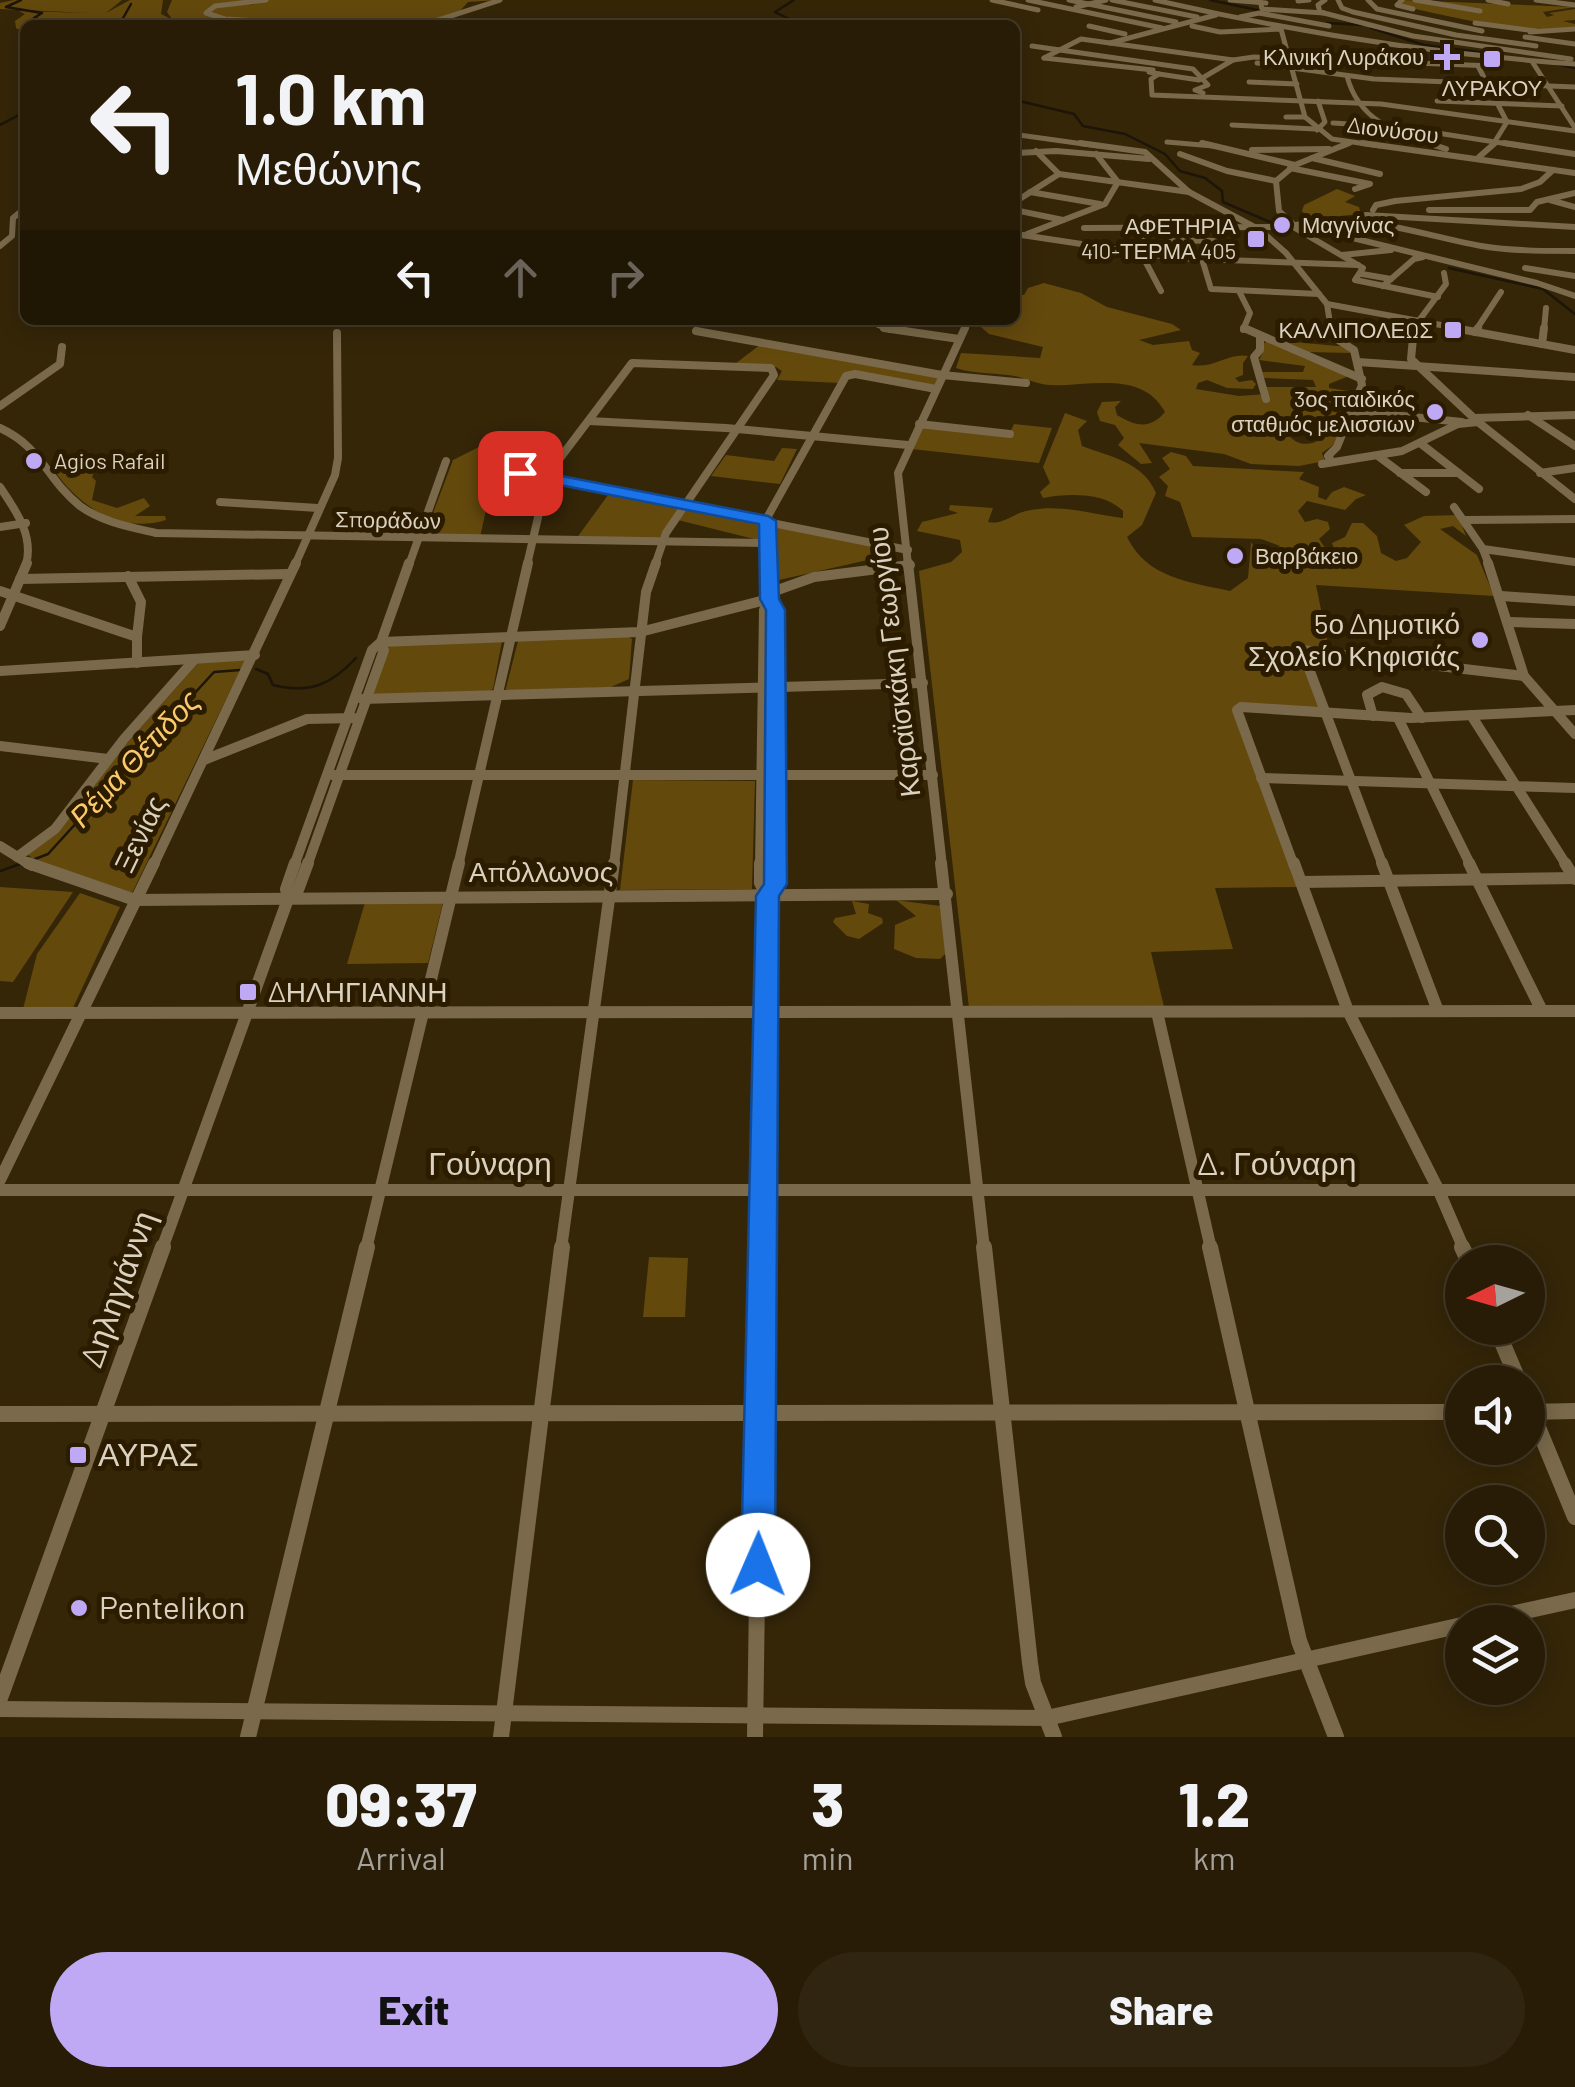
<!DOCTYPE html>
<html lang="en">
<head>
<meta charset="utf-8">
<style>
	body { margin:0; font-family:Barlow,sans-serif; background:#302510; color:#f1f3f6; height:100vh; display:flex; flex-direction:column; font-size:38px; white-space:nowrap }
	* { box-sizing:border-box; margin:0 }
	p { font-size:32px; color:#a5a19b }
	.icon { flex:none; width:55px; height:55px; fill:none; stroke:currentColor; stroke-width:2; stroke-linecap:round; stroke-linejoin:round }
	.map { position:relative; height:1737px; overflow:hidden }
	.panel { display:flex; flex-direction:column; background:#281c06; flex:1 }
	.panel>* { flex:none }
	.hud { position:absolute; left:20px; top:20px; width:1000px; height:305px; border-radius:15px; box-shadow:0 5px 25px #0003,0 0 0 2px #443a28; background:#281c06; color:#f1f3f6; overflow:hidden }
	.needle { width:65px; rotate:265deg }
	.fabs { position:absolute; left:1445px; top:1245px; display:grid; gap:20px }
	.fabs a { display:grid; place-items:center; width:100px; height:100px; border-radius:50%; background:#281c06; box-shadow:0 5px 25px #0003,0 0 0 2px #443a28; font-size:50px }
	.pin { position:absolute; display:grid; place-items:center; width:85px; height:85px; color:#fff; margin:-42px; border-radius:20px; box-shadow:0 5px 15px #0006 }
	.me { position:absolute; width:110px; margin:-55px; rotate:1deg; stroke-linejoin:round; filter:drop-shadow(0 0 8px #0008) }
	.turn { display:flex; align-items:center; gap:35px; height:210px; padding:0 50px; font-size:45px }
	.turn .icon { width:130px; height:130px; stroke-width:2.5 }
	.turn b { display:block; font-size:70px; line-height:85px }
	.lanes { display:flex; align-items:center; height:95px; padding:0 50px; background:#0003; justify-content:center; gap:50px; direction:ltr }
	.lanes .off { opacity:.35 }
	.eta { display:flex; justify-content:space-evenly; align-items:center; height:170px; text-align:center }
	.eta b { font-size:60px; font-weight:800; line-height:70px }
	.action { display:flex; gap:20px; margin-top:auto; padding:20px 50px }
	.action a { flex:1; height:115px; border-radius:60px; background:#bfa9f4; color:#111; font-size:40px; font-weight:800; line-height:115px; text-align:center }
	.action a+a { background:#302510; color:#f1f3f6 }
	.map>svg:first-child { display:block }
	.green { fill:#64490d }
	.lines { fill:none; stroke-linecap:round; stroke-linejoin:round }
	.stream { stroke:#1c1508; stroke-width:2.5 }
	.minor-far5 { stroke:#7a694a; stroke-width:5 }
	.minor-far4 { stroke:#7a694a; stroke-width:6 }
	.minor-far3 { stroke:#7a694a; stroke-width:8 }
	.minor-far2 { stroke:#7a694a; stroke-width:10 }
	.minor-far1 { stroke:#7a694a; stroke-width:12 }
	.minor { stroke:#7a694a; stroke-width:16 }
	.route { fill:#1a73e8; stroke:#114b97; stroke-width:2.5 }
	.poi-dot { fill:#bfa9f4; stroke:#2b1c00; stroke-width:4 }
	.labels { text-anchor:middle; stroke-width:10; stroke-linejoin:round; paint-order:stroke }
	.far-poi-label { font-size:22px; fill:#dbd1c1; stroke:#2b1c00; text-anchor:end }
	.far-street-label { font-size:22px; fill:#dbd1c1; stroke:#2b1c00 }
	.poi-label { font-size:28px; fill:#dbd1c1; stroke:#2b1c00; text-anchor:end }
	.street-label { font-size:28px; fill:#dbd1c1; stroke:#2b1c00 }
	.water-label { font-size:30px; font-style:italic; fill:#fcca6d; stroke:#2b1c00 }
	.near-street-label { font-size:32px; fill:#dbd1c1; stroke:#2b1c00 }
	.near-poi-label { font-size:32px; fill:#dbd1c1; stroke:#2b1c00; text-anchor:start }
</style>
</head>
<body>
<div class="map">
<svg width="1575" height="1737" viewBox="0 0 1575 1737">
	<rect width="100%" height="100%" fill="#352608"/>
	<g class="green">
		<polygon points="14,0 122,0 106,13 130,0 163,0 161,14 183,25 25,25 25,33 16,28 15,21 25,14 19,11 90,13 0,9 0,3"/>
		<polygon points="172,0 262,0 248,6 268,0 498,0 468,2 459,12 420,25 209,25 172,19 167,12"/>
		<path d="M1403 0 1575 7 1543 12 1547 17 1554 15 1549 13 1575 9V20L1563 21 1575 24V29C1516 33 1460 19 1402 6L1399 2Z"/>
		<polygon points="1337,189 1355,196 1345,202 1359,207 1361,214 1309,219 1302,211 1304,205"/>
		<path d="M1044 283 1081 293 1107 307 1172 324 1181 330 1139 340 1153 345 1189 341 1192 350 1200 353 1192 365C1213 369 1230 352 1248 356L1243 363V375L1235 378 1239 382 1252 380 1256 384 1253 389 1227 388 1207 380 1198 383 1196 389 1239 396 1267 394 1265 387H1316L1313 380 1263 378 1262 372H1303L1305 366 1259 360 1264 350 1262 344 1271 340 1349 347 1352 353 1306 352 1299 356 1349 376 1329 384V388L1355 392 1345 416 1282 418C1287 450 1316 451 1333 428L1341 431 1336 443 1322 453 1325 461 1299 466 1251 464 1224 454 1139 443 1152 463 1141 464 1118 445 1124 438 1115 425 1100 421 1097 412 1102 402 1121 401 1115 407 1117 415C1135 426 1150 430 1165 412 1142 369 1087 387 1049 385 1038 384 1029 380 1019 377 998 372 976 375 956 368L961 353 1040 358 1043 347 989 334 974 321 1015 320 1018 307 1015 294 1024 295 1028 288Z"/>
		<polygon points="761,344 939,375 934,386 852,372 840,383 777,380 782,371 776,367 735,364"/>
		<path d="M1065 413 1087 421 1078 430 1082 446C1111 457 1143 462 1156 493L1142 525 1127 537C1147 578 1189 582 1230 591L1248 578 1251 542 1256 551 1270 552 1280 546 1261 539 1192 537 1180 502 1165 496 1168 486 1159 477 1170 469 1162 458 1171 452 1186 456 1193 466 1304 472 1299 479 1319 487 1318 497 1326 500 1332 492 1344 487 1366 495 1356 499 1345 510 1307 501 1298 511 1305 522 1317 519 1328 522 1330 529 1319 539 1328 552 1335 551 1332 543 1345 537 1352 523H1363L1377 536 1381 553 1396 561 1407 558 1421 542 1404 525 1424 516 1458 515 1466 536 1453 526 1440 529 1477 555 1494 596 1316 585 1329 649 1298 646 1320 710 1235 706 1297 887 1215 888 1233 949 1151 952 1164 1007 969 1008 919 571 951 562 962 552 960 540 917 531 922 522 958 513 949 510 950 505 993 508 988 522C1003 525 1012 514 1026 511 1058 503 1091 514 1123 518V511C1105 492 1068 493 1043 498L1040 492 1050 483 1043 467Z"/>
		<polygon points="1014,424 1052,428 1039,463 912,449 924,426 1009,435"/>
		<polygon points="479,447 491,447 548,467 545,474 502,467 495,470 480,537 424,537 453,460"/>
		<polygon points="782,448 797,449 780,484 711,476 726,455 774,461"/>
		<path d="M74 467 94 472 92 477 96 481 92 500 117 508 144 498 150 506 135 516H165L166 520C120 534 82 508 55 472Z"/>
		<polygon points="611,491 682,505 659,539 576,539"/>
		<polygon points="690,507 761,521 758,540 678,520"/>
		<polygon points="778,526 875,545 890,555 779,580 775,578 774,528"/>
		<polygon points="627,636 632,639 629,679 611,687 505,692 518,641"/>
		<polygon points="502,641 493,689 486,693 372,697 390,644"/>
		<polygon points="246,658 132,893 41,864 28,855 199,662"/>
		<polygon points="633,780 755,781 752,889 620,890"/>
		<polygon points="0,887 73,892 13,982 0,981"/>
		<polygon points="80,893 120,907 72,1010 23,1009 37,954"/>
		<polygon points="444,898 428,963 347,964 366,899"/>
		<polygon points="896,900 940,906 946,953 940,959 916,958 894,949 895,925 916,916"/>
		<polygon points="852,901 869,904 868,913 882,918 883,923 859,939 847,936 833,922 835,918 856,914"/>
		<polygon points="649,1257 688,1258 685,1317 643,1317"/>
	</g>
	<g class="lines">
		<g class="stream">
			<polyline points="21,0 6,7 42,13 34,18 56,25"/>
			<polyline points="794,0 775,12 801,25"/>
			<polyline points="1210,0 1262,11"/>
			<polyline points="1327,23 1363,25"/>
			<polyline points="109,25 122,20 131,4"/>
			<polyline points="1371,28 1424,45 1494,54"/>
			<polyline points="1556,64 1575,68"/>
			<polyline points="1015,100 1074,114 1083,126 1125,134 1165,154 1180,171 1205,178 1222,191 1223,202 1277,225"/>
			<polyline points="0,125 25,112"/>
			<polyline points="1449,268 1543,289 1575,314"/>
			<path d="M256 669 268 674 273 685C309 694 331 685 356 658"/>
			<polyline points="35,859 48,854 214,672 240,670"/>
			<polyline points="0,871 20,864"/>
		</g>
		<g class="minor-far5">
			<polyline points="266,0 215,6 206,13 225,19 332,25"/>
			<polyline points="992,0 1038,10"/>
			<polyline points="1028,0 1162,28"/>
			<polyline points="1069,0 1176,22"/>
			<polyline points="1112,0 1197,17"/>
			<path d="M1155 0C1294 32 1432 54 1575 64"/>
			<polyline points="1230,0 1266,3"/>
			<polyline points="1260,0 1262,9 1324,13"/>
			<polyline points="1325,0 1318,5 1320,12 1413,36 1571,59"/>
			<polyline points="1338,0 1342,8 1353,12 1456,35 1536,46"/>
			<polyline points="1368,0 1377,9 1482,31"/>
			<polyline points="1402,0 1397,5 1413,9"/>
			<polyline points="1415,0 1480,11"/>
			<polyline points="1488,0 1508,4"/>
			<polyline points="1536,0 1575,5"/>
			<polyline points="1298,1 1309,0"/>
			<polyline points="1076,7 1106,0"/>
			<polyline points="1240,17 1259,13 1329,26"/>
			<polyline points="1475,23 1536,31"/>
			<polyline points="423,25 500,0"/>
			<polyline points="1089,26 1125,34"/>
			<polyline points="1192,26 1220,32 1281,29 1305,117 1332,139 1380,146"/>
			<polyline points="1530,32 1575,29"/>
			<polyline points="1525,37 1575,44"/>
			<polyline points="1110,43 1216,15"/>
			<polyline points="1032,46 1193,69 1208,85 1195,90 1203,93"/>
			<polyline points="1044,58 1081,39 1233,60"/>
			<polyline points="1044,58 1153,70"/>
			<polyline points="1257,63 1293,68"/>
			<polyline points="1533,63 1575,128"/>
			<polyline points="1478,66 1507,122 1492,146"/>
			<polyline points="1292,68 1374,79 1575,87"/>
			<polyline points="1149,72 1159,74 1151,79 1152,95 1381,104 1575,131"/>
			<polyline points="1159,74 1199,80 1233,60 1254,57 1493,66"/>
			<path d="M1347 76C1358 120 1396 133 1436 146"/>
			<polyline points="1249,82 1297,84"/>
			<polyline points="1437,101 1562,106"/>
			<polyline points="1286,117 1305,117"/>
			<polyline points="1333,123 1383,126"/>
			<polyline points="1232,125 1315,129"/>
			<polyline points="1317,130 1325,122 1318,101"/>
			<polyline points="1437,133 1521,146"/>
			<polyline points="1019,135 1098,146"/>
			<polyline points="1167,142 1213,146"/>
			<polyline points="1343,146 1350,143"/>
		</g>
		<g class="minor-far4">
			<polyline points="1080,143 1145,152 1189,192 1260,230 1286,253 1327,304 1331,330"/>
			<polyline points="1202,143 1295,165"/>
			<polyline points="1362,143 1575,173"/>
			<polyline points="1428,143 1446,149"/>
			<polyline points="1504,143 1575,154"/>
			<polyline points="1252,150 1329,149"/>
			<polyline points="1015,153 1056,151 1149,159"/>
			<polyline points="1180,154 1227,171 1276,181"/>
			<polyline points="1479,157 1495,143"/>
			<polyline points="1312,158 1380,174"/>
			<polyline points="1290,168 1370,184 1355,189"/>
			<polyline points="1059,174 1189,192"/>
			<polyline points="1030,192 1100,204"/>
			<polyline points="1550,200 1575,207"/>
			<polyline points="1015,202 1059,174 1036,151"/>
			<polyline points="1015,210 1063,220"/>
			<polyline points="1373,210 1376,205 1395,201 1521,189 1540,182 1553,170"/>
			<polyline points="1429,210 1530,210 1537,202 1575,193"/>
			<polyline points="1366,215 1575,227"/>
			<polyline points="1294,225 1279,211 1276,181 1295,165 1349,143"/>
			<path d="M1296 225C1359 210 1419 235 1481 246 1512 251 1544 251 1575 251"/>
			<polyline points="1084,228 1291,227"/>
			<polyline points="1295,228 1363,268 1355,280 1438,297"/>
			<polyline points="1144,229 1141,253 1161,291"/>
			<polyline points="1332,233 1537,283 1575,296"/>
			<polyline points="1015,234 1174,258 1358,265"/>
			<polyline points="1027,234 1105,204 1118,182 1096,154"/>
			<polyline points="1168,240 1216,241"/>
			<polyline points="0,246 12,236 13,218 25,208"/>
			<polyline points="1342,255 1391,250"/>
			<polyline points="1202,259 1211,289 1319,294"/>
			<polyline points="1525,268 1575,276"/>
			<polyline points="1362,274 1391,279"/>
			<polyline points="1383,286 1414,259 1423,257"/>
			<polyline points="1239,291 1250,313 1243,330"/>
			<polyline points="1327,304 1468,330"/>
			<polyline points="867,320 890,330"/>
			<polyline points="964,330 969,320"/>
			<polyline points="1412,330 1446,284 1444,273"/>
			<polyline points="1476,330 1501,292"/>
			<polyline points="1544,330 1546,308"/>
		</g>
		<g class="minor-far3">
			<polyline points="884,328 959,339"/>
			<polyline points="1244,328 1362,379"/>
			<polyline points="1331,328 1332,336 1354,350 1362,385 1337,447 1328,456 1332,462"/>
			<polyline points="1414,328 1411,359 1478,422 1575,499"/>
			<polyline points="1454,328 1575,350"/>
			<polyline points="696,331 942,375 1026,383"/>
			<polyline points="1475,332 1478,328"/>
			<polyline points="1260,338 1260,350 1254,357 1266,399"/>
			<polyline points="1542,344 1544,328"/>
			<polyline points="1358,362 1575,377"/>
			<polyline points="0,406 60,364 62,347"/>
			<polyline points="1352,411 1462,422"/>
			<polyline points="1528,415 1575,446"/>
			<polyline points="1474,418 1575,415"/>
			<polyline points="589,421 726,428 908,445"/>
			<polyline points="919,424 1010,434"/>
			<path d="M0 428C42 447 47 480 80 506 102 522 130 527 156 533L769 543"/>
			<polyline points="1420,443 1479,489"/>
			<polyline points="1378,456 1426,492"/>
			<polyline points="1322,464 1402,451 1458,424 1478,422"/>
			<polyline points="520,473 908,550"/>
			<polyline points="1400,473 1458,473"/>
			<polyline points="1540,473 1575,468"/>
			<path d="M0 487C16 511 34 535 26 565"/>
			<polyline points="220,502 318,508"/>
			<polyline points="1454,507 1483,549 1489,565"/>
			<polyline points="1465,520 1575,519"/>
			<polyline points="0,527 26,523"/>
			<polyline points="1483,549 1575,562"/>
			<polyline points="295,565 335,475 338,458 337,333"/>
			<polyline points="409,565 446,461"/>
			<polyline points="527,565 548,474 632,363 771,368 774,375 666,533 655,565"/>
			<polyline points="771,565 768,516 846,376 855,374 936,389"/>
			<polyline points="908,565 898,473 965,328"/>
		</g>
		<g class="minor-far2">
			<polyline points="908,563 942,866"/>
			<polyline points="1488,563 1524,676 1575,734"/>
			<polyline points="128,576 141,602 137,637"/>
			<polyline points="20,579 288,574"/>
			<polyline points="0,591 137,637 137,663"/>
			<polyline points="772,592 814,577 910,565"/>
			<polyline points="1501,596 1575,601"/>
			<polyline points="769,599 776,610 775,866"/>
			<polyline points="1510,622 1575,624"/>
			<polyline points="0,626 27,563"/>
			<polyline points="0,671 255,655"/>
			<polyline points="362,699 923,683"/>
			<polyline points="1471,715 1567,866"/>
			<polyline points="1373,716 1367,695 1382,687 1406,694 1422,718"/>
			<polyline points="1398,718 1471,866"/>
			<polyline points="0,746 108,759"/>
			<polyline points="204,760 307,719 354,718"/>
			<polyline points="332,775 933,775"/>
			<polyline points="1261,778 1575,788"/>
			<polyline points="0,846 32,866"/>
			<polyline points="17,857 55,829 124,739 195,659"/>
			<polyline points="153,866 296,563"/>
			<polyline points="294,866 372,650 381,642 409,563"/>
			<polyline points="307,866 384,650 381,642 640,632 769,599"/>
			<polyline points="458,866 528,563"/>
			<polyline points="614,866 646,592 656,563"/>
			<polyline points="760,866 764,610 772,592 770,563"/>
			<polyline points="1294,866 1237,710 1241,707 1411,718 1575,710"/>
			<polyline points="1383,866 1302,650 1524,676"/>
		</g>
		<g class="minor-far1">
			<polyline points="28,863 135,900 947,894"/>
			<polyline points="760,863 760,883 767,896 762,1249"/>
			<polyline points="941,863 984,1249"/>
			<polyline points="1294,863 1348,1011 1439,1191 1464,1249"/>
			<polyline points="1382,863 1438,1011"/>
			<polyline points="1469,863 1542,1011"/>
			<polyline points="1565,863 1575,879"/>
			<polyline points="1301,882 1575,878"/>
			<polyline points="767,896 775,884 775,863"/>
			<polyline points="288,899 298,890 308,863"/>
			<polyline points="1157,1012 1211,1249"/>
			<polyline points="0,1013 1575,1011"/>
			<polyline points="0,1180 154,863"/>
			<polyline points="0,1190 1575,1190"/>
			<polyline points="162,1249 288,899 286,889 295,863"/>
			<polyline points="366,1249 459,863"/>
			<polyline points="561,1249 614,863"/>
		</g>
		<g class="minor">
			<polyline points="984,1247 1030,1663 1033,1683 1054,1737"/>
			<polyline points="1210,1247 1299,1641 1336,1737"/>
			<polyline points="1462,1247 1469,1262"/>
			<polyline points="1496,1328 1519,1382"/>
			<polyline points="1528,1403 1575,1517"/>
			<polyline points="1528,1412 1575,1411"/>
			<polyline points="0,1414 1462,1412"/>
			<polyline points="1475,1622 1575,1600"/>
			<polyline points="0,1698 163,1247"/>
			<polyline points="0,1709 1047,1718 1462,1625"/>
			<polyline points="248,1737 367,1247"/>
			<polyline points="501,1737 562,1247"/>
			<polyline points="755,1737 762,1247"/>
		</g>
	</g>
	<polygon class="route" points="520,468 768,516 776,521 779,599 785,610 787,884 779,896 775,1565 770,1576 758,1581 746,1576 741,1565 756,896 764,884 766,610 760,599 759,524 514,476 512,473"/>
	<g class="poi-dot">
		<path d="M1442 42h10v10h10v10h-10v10h-10v-10h-10v-10h10z"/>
		<rect x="1482" y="49" width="20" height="20" rx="5"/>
		<circle cx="1282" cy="225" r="10"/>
		<rect x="1246" y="229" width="20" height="20" rx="5"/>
		<rect x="1443" y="320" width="20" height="20" rx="5"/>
		<circle cx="1435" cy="412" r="10"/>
		<circle cx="34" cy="461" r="10"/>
		<circle cx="1235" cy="556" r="10"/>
		<circle cx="1480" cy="640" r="10"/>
		<rect x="238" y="982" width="20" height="20" rx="5"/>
		<rect x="68" y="1445" width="20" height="20" rx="5"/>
		<circle cx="79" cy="1608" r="10"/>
	</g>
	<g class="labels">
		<g class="far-poi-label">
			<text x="1424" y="65">Κλινική Λυράκου</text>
			<text x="1492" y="96" text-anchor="middle">ΛΥΡΑΚΟΥ</text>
			<text x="1302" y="233" text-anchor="start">Μαγγίνας</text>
			<text x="1236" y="234">ΑΦΕΤΗΡΙΑ<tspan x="1236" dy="25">410-ΤΕΡΜΑ 405</tspan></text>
			<text x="1433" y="338">ΚΑΛΛΙΠΟΛΕΩΣ</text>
			<text x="1415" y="407">3ος παιδικός<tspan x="1415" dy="25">σταθμός μελισσιων</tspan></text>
			<text x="54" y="469" text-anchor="start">Agios Rafail</text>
			<text x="1255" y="564" text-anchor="start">Βαρβάκειο</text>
		</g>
		<g class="far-street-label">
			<text transform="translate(1393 130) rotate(7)" y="8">Διονύσου</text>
			<text transform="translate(388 520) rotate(1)" y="8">Σποράδων</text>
		</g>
		<g class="poi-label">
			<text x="1460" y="634">5ο Δημοτικό<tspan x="1460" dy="32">Σχολείο Κηφισιάς</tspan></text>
			<text x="268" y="1002" text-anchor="start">ΔΗΛΗΓΙΑΝΝΗ</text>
		</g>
		<g class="street-label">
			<text transform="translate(894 662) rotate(-97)" y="10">Καραϊσκάκη Γεωργίου</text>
			<text transform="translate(140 834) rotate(-64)" y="10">Ξενίας</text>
			<text x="541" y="882">Απόλλωνος</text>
		</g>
		<g class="water-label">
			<text transform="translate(135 759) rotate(-47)" y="10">Ρέμα Θέτιδος</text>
		</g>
		<g class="near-street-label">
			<text x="490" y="1175">Γούναρη</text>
			<text x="1277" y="1175">Δ. Γούναρη</text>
			<text transform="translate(118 1289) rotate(-70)" y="11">Δηληγιάννη</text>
		</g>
		<g class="near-poi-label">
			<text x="98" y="1466">ΑΥΡΑΣ</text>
			<text x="99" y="1619">Pentelikon</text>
		</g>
	</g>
</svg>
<div class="fabs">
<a><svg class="needle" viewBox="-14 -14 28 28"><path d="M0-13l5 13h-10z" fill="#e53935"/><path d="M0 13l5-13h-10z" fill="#a5a19b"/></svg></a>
<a><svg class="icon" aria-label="sound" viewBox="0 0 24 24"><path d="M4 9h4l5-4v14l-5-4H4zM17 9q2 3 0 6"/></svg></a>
<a><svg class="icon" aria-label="search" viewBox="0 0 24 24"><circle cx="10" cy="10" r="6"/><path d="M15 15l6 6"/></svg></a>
<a><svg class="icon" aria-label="layers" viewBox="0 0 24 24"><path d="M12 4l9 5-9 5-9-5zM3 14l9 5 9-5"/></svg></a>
</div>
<div class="pin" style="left:520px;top:473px;background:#d93025"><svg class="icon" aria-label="arrive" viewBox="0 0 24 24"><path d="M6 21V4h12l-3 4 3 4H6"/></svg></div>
<svg class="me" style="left:758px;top:1565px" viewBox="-20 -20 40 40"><circle r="19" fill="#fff"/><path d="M0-13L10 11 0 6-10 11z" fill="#1a73e8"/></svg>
<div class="hud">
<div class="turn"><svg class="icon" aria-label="left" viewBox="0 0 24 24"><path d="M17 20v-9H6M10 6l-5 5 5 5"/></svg><div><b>1.0 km</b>Μεθώνης</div></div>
<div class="lanes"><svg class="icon" aria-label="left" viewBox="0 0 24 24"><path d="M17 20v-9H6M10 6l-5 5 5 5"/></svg><svg class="icon off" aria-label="ahead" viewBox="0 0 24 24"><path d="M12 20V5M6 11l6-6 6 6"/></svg><svg class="icon off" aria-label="right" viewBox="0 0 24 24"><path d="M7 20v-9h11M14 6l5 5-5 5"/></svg></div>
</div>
</div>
<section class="panel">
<div class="eta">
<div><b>09:37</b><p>Arrival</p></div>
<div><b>3</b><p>min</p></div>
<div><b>1.2</b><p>km</p></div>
</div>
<div class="action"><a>Exit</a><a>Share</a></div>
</section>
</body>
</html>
